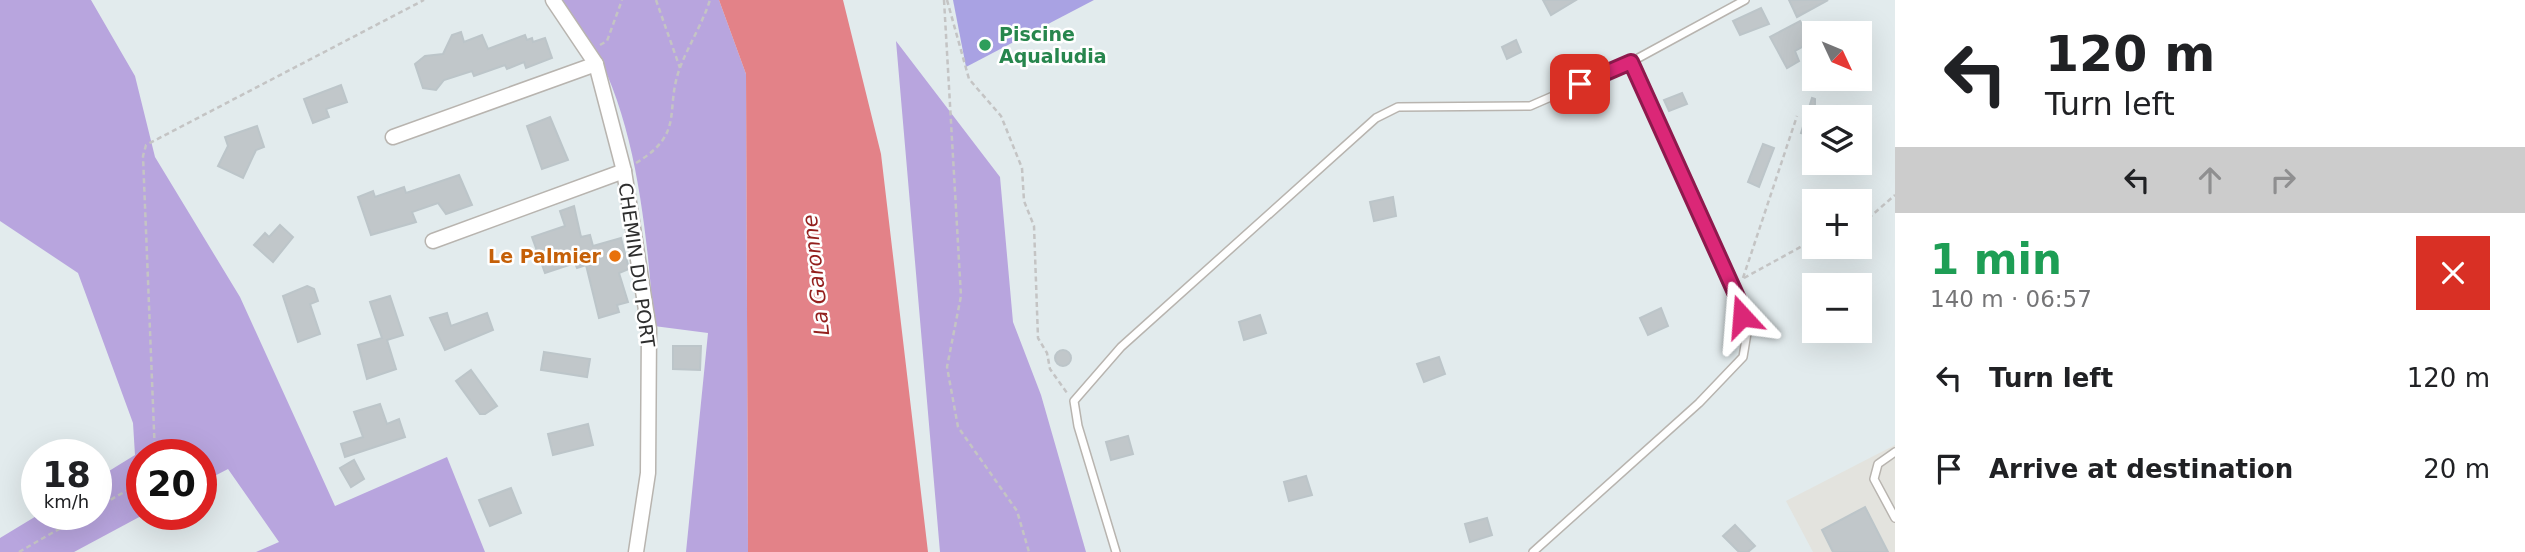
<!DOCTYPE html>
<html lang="en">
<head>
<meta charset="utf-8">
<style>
	body { margin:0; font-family:"DejaVu Sans",sans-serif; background:#f2f2f2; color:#202124; height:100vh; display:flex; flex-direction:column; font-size:26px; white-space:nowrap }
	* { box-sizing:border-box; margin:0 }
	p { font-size:23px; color:#757577 }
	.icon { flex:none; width:38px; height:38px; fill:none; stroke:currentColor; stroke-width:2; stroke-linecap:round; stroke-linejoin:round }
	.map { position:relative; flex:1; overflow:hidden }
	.panel { display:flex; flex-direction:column; background:#fff; width:630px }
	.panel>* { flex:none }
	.guide { background:#fff; color:#202124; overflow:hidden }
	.needle { width:46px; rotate:134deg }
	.buttons { position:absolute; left:1802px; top:21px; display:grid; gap:14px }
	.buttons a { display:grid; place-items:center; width:70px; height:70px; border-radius:0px; background:#fff; box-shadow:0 7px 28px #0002; font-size:35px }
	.speed { position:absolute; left:21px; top:439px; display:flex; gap:14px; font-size:35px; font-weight:700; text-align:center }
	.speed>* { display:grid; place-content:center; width:91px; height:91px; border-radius:50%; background:#fff; box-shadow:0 7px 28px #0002; line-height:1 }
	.speed small { font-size:18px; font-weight:400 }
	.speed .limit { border:10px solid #d22; background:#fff; color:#111 }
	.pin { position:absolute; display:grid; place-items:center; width:60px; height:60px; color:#fff; margin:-30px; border-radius:14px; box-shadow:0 4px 10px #0006 }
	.me { position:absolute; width:77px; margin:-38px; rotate:341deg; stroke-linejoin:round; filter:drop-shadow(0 0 5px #0008) }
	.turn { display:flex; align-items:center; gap:24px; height:147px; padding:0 35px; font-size:32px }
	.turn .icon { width:91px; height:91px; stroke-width:2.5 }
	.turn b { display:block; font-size:49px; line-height:60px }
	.lanes { display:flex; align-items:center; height:66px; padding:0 35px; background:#0003; justify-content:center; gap:35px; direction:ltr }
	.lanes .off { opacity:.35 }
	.round { display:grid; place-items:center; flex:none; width:74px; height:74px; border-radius:0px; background:#f2f2f2 }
	.head { display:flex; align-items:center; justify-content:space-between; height:119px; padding:0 35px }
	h1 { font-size:42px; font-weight:800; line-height:52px; color:#1e9e55 }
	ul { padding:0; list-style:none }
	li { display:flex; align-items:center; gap:21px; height:91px; padding:0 35px }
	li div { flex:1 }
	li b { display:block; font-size:26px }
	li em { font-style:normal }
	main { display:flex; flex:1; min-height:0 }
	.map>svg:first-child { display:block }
	.industrial { fill:#e3e3de }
	.green { fill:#b8a5de }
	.pitch { fill:#a9a2e3 }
	.water { fill:#e38288 }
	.building { fill:#c1c7ca; stroke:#bcc5c9; stroke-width:2 }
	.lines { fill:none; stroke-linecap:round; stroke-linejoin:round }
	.service-casing { stroke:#b8b4af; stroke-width:10 }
	.minor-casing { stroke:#b8b4af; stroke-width:17 }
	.path { stroke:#c4c4c4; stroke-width:2.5; stroke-dasharray:5 3.5; stroke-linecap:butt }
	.service { stroke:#fff; stroke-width:7 }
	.minor { stroke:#fff; stroke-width:14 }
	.route-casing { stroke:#8e194d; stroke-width:18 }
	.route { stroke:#db2777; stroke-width:12 }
	.leisure-dot { fill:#2e9e5b; stroke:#fff; stroke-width:2.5 }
	.food-dot { fill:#e8710a; stroke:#fff; stroke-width:2.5 }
	.labels { text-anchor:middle; stroke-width:5; stroke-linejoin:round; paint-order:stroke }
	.leisure-label { font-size:19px; font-weight:bold; fill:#27864d; stroke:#fff; text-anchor:start }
	.food-label { font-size:19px; font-weight:bold; fill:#c56008; stroke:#fff; text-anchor:end }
	.street-label { font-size:19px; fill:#2e2e2e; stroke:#fff }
	.water-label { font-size:21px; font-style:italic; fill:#931f1d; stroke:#fff }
</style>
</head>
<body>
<main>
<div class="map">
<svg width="1895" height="552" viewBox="0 0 1895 552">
	<rect width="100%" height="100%" fill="#e2ebed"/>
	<polygon class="industrial" points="1895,445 1895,552 1813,552 1786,501"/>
	<g class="green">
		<polygon points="0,0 91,0 135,76 155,157 240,297 335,506 447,457 485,552 256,552 279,542 228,469 201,483 201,455 142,455 143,515 74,552 0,552 0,538 38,515 96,514 96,479 135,455 133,423 78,273 0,221"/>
		<path d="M558 0H719L746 74 748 552H686L708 333 654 326C647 236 637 116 588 38 580 25 568 13 558 0Z"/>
		<polygon points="896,41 1000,177 1013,322 1041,395 1086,552 940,552"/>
	</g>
	<polygon class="pitch" points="953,0 1094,0 966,67"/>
	<polygon class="water" points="719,0 843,0 881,154 928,552 748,552 746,74"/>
	<g class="building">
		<polygon points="1543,0 1576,0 1551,15"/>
		<polygon points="1789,0 1828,0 1797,17"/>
		<polygon points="1761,8 1769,24 1740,35 1733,21"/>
		<polygon points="1800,21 1811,42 1795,51 1799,61 1787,68 1770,37"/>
		<polygon points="461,32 464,42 482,35 488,49 525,35 527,40 532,38 533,42 545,38 552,58 526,68 524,62 507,69 505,65 474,76 472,71 444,80 436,90 423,88 415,64 425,56 443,54 452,35"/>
		<polygon points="1516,40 1521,52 1507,59 1502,47"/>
		<polygon points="341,85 347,102 326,109 329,117 313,123 304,99"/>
		<polygon points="1682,93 1687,104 1669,111 1664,100"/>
		<polygon points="1812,98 1815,99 1815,137 1801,133"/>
		<polygon points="550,117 568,160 542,169 527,126"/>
		<polygon points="257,126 264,147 256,150 243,178 218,166 228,146 225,137"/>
		<polygon points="1763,144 1774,148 1759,187 1748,182"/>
		<polygon points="459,175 472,205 446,214 438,203 412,212 416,222 371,235 358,197 373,191 375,197 404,187 406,193"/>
		<polygon points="1393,197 1396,216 1374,221 1370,202"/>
		<polygon points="574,206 581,237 590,235 593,246 621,238 629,269 619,273 628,302 617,305 619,312 599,318 586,265 577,268 575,263 545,273 532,237 565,226 560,211"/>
		<polygon points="280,225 293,237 273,262 254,245 265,233 269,237"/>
		<polygon points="307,286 314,289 318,301 310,304 320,334 298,342 283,296"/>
		<polygon points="390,296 403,335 387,340 396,369 367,379 358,345 382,338 370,302"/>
		<polygon points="1661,308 1668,326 1648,335 1640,318"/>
		<polygon points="447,313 451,326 487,313 493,330 445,350 430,318"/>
		<polygon points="1260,315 1266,333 1244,340 1239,322"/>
		<polygon points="673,346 701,346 700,370 673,369"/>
		<circle cx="1063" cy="358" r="8"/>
		<polygon points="544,352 590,359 587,377 541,370"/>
		<polygon points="1439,357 1445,374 1424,382 1417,364"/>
		<polygon points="471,370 497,406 485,414 480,414 456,381"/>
		<polygon points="380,404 387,424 399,419 405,437 345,457 341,444 363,437 354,412"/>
		<polygon points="588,424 593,445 553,455 548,434"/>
		<polygon points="1128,436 1133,454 1111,460 1106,442"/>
		<polygon points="354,460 364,479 351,487 340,468"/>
		<polygon points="1306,476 1312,495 1289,501 1284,482"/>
		<polygon points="511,488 521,513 490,526 479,500"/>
		<polygon points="1865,507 1888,552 1833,552 1822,530"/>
		<polygon points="1487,518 1492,535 1470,542 1465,524"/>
		<polygon points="1735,525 1755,546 1748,552 1739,552 1723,536"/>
	</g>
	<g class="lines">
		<defs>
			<g id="service">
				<polyline points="1895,452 1878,464 1874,479 1895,518"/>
				<polyline points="1116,552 1078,426 1074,401 1121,347 1376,118 1398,107 1530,106 1631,62 1745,0"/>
				<polyline points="1533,552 1699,403 1743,357 1747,333 1738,298 1631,62"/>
			</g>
			<g id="minor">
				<polyline points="553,0 596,64 624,171 649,329 648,473 636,552"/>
				<polyline points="393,137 596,64"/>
				<polyline points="433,241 624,171"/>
			</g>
		</defs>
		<use href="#service" class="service-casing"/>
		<use href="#minor" class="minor-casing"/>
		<g class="path">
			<polyline points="656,0 680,68"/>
			<polyline points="944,0 961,296 947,367 958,427 1017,511 1029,552"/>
			<polyline points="947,0 969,79 1001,116 1022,168 1024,201 1034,226 1038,338 1047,353 1050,369 1067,393"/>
			<polyline points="600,45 607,41 622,0"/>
			<path d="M636 163C687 132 663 110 681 65 690 43 703 22 710 0"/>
			<polyline points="1860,221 1871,216 1895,195"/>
			<polyline points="1743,278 1797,116"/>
			<polyline points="1744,278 1815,239"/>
			<polyline points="155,455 143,156 146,145 424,0"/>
			<polyline points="96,508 142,482"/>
			<polyline points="19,552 85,514"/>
		</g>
		<use href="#service" class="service"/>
		<use href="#minor" class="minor"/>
	</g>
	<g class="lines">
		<defs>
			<polyline id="route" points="1580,84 1631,62 1738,299 1742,316"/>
		</defs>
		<use href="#route" class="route-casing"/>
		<use href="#route" class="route"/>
	</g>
	<circle class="leisure-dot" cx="985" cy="45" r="7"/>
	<circle class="food-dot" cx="615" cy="256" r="7"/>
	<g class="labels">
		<g class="leisure-label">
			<text x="999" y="41">Piscine<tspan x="999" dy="22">Aqualudia</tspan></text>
		</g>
		<g class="food-label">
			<text x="601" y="263">Le Palmier</text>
		</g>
		<g class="street-label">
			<text transform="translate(637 265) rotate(82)" y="7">CHEMIN DU PORT</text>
		</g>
		<g class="water-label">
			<text transform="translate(816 275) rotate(-96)" y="7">La Garonne</text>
		</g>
	</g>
</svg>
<div class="buttons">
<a><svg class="needle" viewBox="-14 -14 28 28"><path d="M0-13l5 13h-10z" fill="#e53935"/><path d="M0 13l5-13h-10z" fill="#757577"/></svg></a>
<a><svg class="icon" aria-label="layers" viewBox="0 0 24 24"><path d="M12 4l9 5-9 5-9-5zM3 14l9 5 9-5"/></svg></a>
<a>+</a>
<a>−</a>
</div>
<div class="speed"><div>18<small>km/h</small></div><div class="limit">20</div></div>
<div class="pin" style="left:1580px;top:84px;background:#d93025"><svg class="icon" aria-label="arrive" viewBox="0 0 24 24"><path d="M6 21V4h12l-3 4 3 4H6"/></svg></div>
<svg class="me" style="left:1742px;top:316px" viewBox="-20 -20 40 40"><path d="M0-17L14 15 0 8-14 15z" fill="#db2777" stroke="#fff" stroke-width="4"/></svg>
</div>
<section class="panel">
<div class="guide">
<div class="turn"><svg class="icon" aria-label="left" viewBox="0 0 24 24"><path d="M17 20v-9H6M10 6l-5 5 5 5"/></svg><div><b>120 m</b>Turn left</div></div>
<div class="lanes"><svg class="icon" aria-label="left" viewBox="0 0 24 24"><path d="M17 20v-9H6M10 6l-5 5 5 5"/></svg><svg class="icon off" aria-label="ahead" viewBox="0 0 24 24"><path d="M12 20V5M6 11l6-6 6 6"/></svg><svg class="icon off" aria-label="right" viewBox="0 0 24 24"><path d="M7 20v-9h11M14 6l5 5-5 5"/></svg></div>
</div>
<div class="head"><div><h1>1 min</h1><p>140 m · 06:57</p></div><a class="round" style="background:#d93025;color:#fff"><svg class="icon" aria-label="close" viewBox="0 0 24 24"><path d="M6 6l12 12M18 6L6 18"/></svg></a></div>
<ul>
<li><svg class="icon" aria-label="left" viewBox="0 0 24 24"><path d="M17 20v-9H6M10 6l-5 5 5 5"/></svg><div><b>Turn left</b></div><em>120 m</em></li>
<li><svg class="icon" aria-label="arrive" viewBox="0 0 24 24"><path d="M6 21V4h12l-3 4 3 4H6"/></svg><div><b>Arrive at destination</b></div><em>20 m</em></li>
</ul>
</section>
</main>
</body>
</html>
